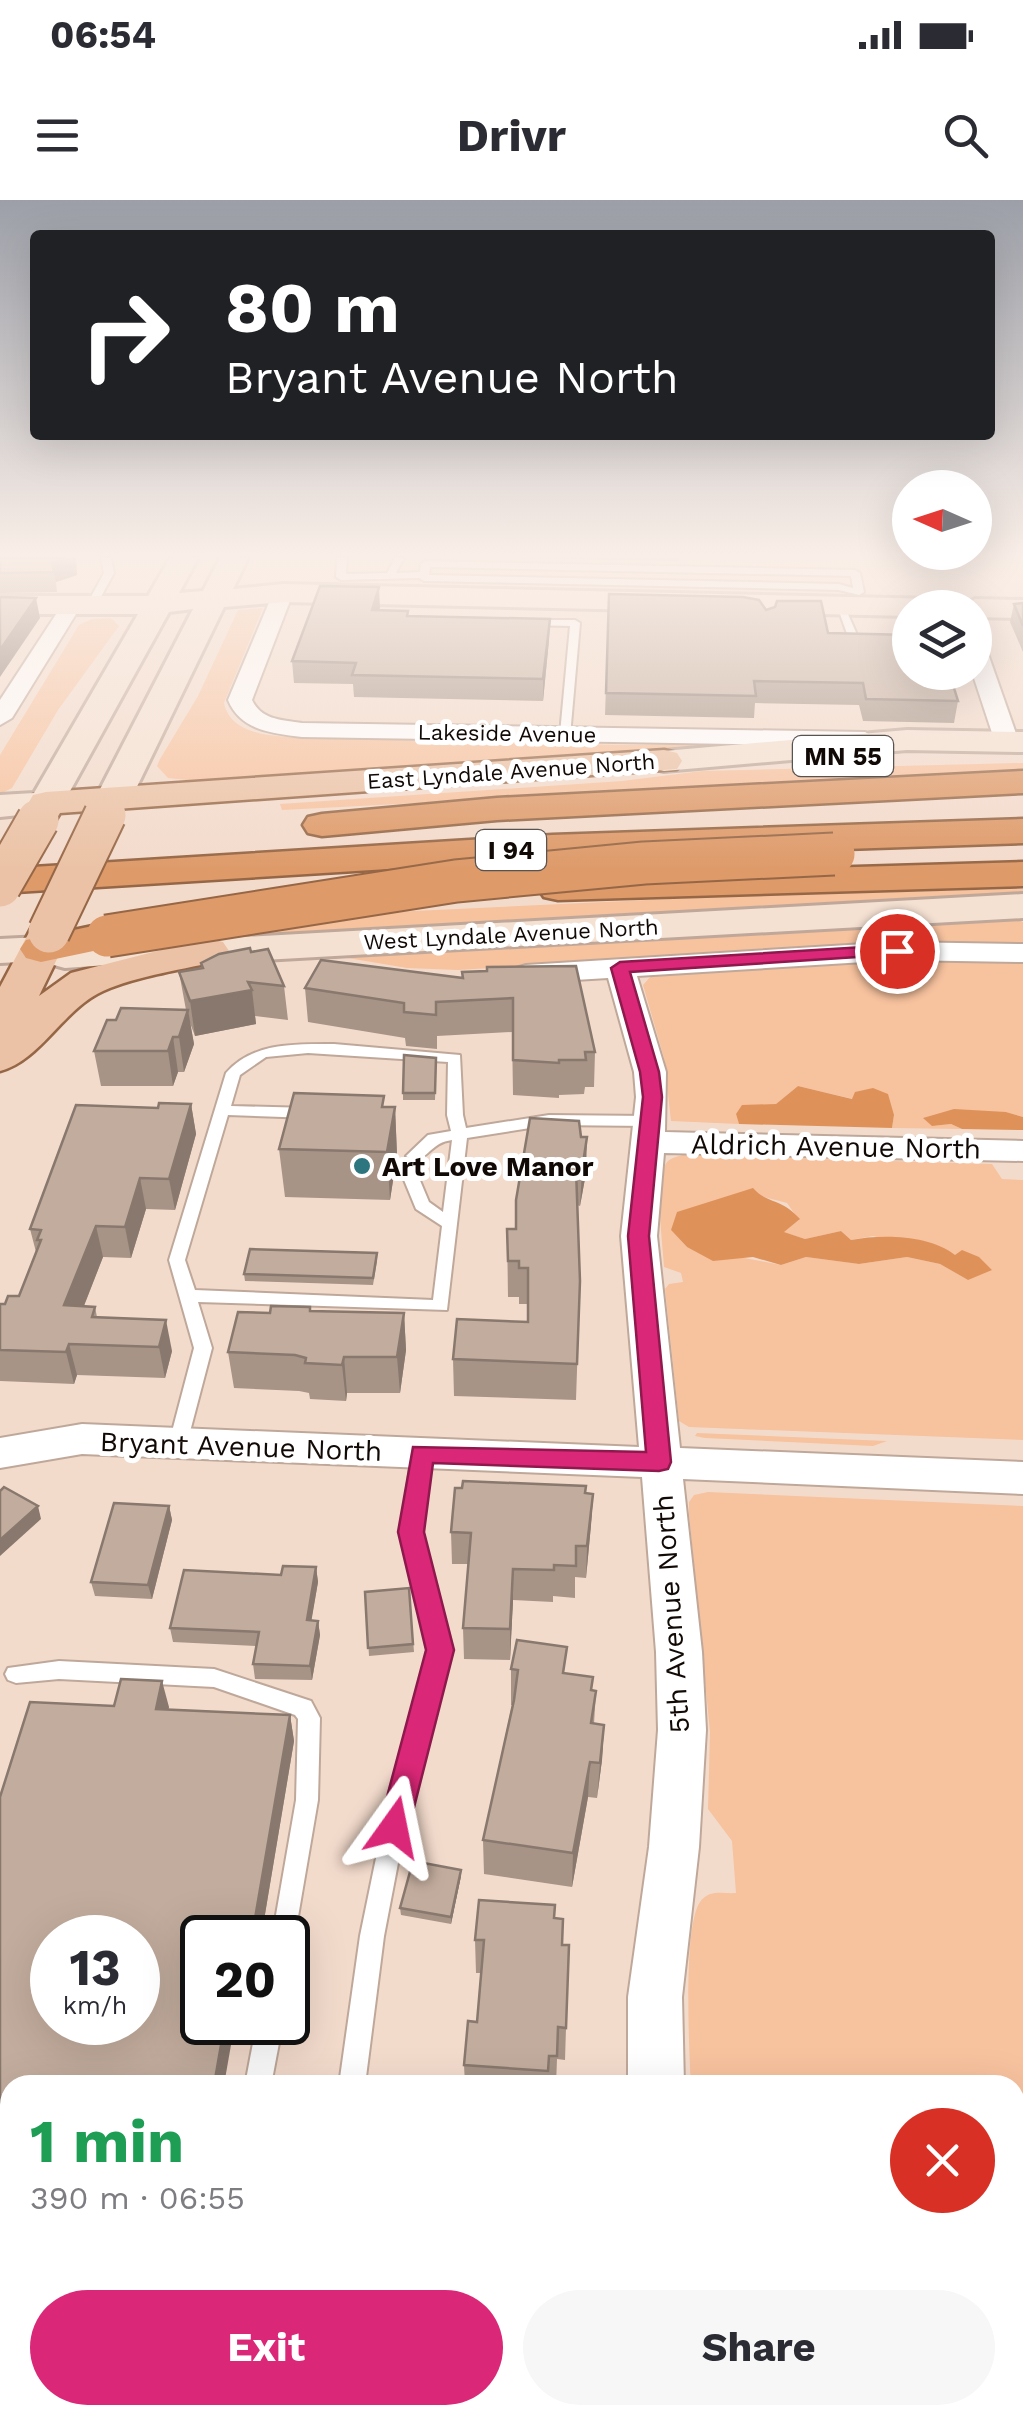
<!DOCTYPE html>
<html lang="en">
<head>
<meta charset="utf-8">
<style>
	body { margin:0; font-family:"Work Sans",sans-serif; background:#f7f7f7; color:#2b2b33; height:100vh; display:flex; flex-direction:column; font-size:38px; white-space:nowrap }
	* { box-sizing:border-box; margin:0 }
	p { font-size:32px; color:#7c7c81 }
	.icon { flex:none; width:55px; height:55px; fill:none; stroke:currentColor; stroke-width:2; stroke-linecap:round; stroke-linejoin:round }
	.map { position:relative; flex:1; overflow:hidden }
	.side { position:absolute; left:0px; top:1875px; width:1025px; height:350px; display:flex; flex-direction:column; background:#fff; border-radius:30px 30px 0 0; box-shadow:0 10px 40px #0002 }
	.side>* { flex:none }
	.hud { position:absolute; left:30px; top:30px; width:965px; height:210px; border-radius:10px; box-shadow:0 10px 40px #0002; background:#202124; color:#fff; overflow:hidden }
	.needle { width:65px; rotate:273deg }
	.controls { position:absolute; left:892px; top:270px; display:grid; gap:20px }
	.controls a { display:grid; place-items:center; width:100px; height:100px; border-radius:50%; background:#fff; box-shadow:0 10px 40px #0002; font-size:50px }
	.speed { position:absolute; left:30px; top:1715px; display:flex; gap:20px; font-size:50px; font-weight:700; text-align:center }
	.speed>* { display:grid; place-content:center; width:130px; height:130px; border-radius:50%; background:#fff; box-shadow:0 10px 40px #0002; line-height:1 }
	.speed small { font-size:25px; font-weight:400 }
	.speed .limit { border:5px solid #111; border-radius:15px; background:#fff; color:#111 }
	.pin { position:absolute; display:grid; place-items:center; width:85px; height:85px; color:#fff; margin:-42px; border:5px solid #fff; border-radius:50%; box-shadow:0 2px 10px #0007 }
	.me { position:absolute; width:110px; margin:-55px; rotate:12deg; stroke-linejoin:round; filter:drop-shadow(0 0 8px #0008) }
	.turn { display:flex; align-items:center; gap:35px; height:210px; padding:0 30px; font-size:45px }
	.turn .icon { width:130px; height:130px; stroke-width:2.5 }
	.turn b { display:block; font-size:70px; line-height:85px }
	.round { display:grid; place-items:center; flex:none; width:105px; height:105px; border-radius:52px; background:#f7f7f7 }
	.summary { display:flex; align-items:center; justify-content:space-between; height:170px; padding:0 30px }
	h1 { font-size:60px; font-weight:700; line-height:75px; color:#1e9e55 }
	.primary-button { display:flex; gap:20px; margin-top:auto; padding:20px 30px }
	.primary-button a { flex:1; height:115px; border-radius:60px; background:#db2777; color:#fff; font-size:40px; font-weight:700; line-height:115px; text-align:center }
	.primary-button a+a { background:#f7f7f7; color:#2b2b33 }
	.status { display:flex; justify-content:space-between; align-items:center; height:70px; padding:0 50px; background:#fff; direction:ltr }
	.status svg { height:28px; fill:currentColor }
	header { display:flex; justify-content:space-between; align-items:center; height:130px; padding:0 30px; background:#fff; font-size:45px; font-weight:700 }
	.map>svg:first-child { display:block }
	.green { fill:#f7c29e; fill-rule:evenodd }
	.forest { fill:#de925a }
	.lines { fill:none; stroke-linecap:round; stroke-linejoin:round }
	.lane-casing { stroke:#bfa89a; stroke-width:4 }
	.street-casing { stroke:#bfa89a; stroke-width:4 }
	.secondary-casing { stroke:#bfa89a; stroke-width:6 }
	.primary-casing { stroke:#966746; stroke-width:5 }
	.highway-casing { stroke:#966746; stroke-width:5 }
	.lane { fill:#fff; fill-rule:evenodd }
	.street { fill:#fff; fill-rule:evenodd }
	.secondary { fill:#f5e1d2; fill-rule:evenodd }
	.primary { fill:#ebc2a5; fill-rule:evenodd }
	.highway { fill:#de9a69; fill-rule:evenodd }
	.primary-bridge-casing { stroke:#966746; stroke-width:45; stroke-linecap:butt }
	.highway-bridge-casing { stroke:#966746; stroke-width:45; stroke-linecap:butt }
	.primary-bridge { stroke:#ebc2a5; stroke-width:41 }
	.highway-bridge { stroke:#de9a69; stroke-width:41 }
	.wall { fill:#a79487 }
	.shaded-wall { fill:#88786e }
	.building { fill:#c2ac9d; stroke:#88786e; stroke-width:2.5; fill-rule:evenodd }
	.route { fill:#db2777; stroke:#8e194d; stroke-width:2.5 }
	.poi-dot { fill:#2e767f; stroke:#fff; stroke-width:4 }
	.labels { text-anchor:middle; stroke-width:10; stroke-linejoin:round; paint-order:stroke }
	.far-street-label { font-size:22px; fill:#110905; stroke:#fff }
	.shield { fill:#fff; stroke:#585350; stroke-width:2.5 }
	.shield-label { font-size:25px; font-weight:bold; fill:#110905 }
	.street-label { font-size:28px; fill:#110905; stroke:#fff }
	.poi-label { font-size:28px; font-weight:bold; fill:#110905; stroke:#fff; text-anchor:start }
</style>
</head>
<body>
<div class="status"><b>06:54</b><svg viewBox="0 0 49 12"><path d="M0 12V9h3v3zM5 12V6h3v6zM10 12V3h3v9zM15 12V0h3v12zM26 1h20v11H26zM47 4h2v5h-2z"/></svg></div>
<header><svg class="icon" aria-label="menu" viewBox="0 0 24 24"><path d="M4 6h16M4 12h16M4 18h16"/></svg>Drivr<svg class="icon" aria-label="search" viewBox="0 0 24 24"><circle cx="10" cy="10" r="6"/><path d="M15 15l6 6"/></svg></header>
<div class="map">
<svg width="1023" height="2225" viewBox="0 0 1023 2225">
	<rect width="100%" height="100%" fill="#f3dbcc"/>
	<g class="green">
		<path d="M263 408 224 503C231 537 277 536 304 538L625 545 769 544 197 581 168 578 157 566 160 559 198 496 238 410Z"/>
		<polygon points="111,418 119,426 58,510 12,588 0,594 0,555 79,425 92,419"/>
		<polygon points="1023,563 1023,572 282,610 280,604 622,581 702,571"/>
		<polygon points="1023,689 1023,698 592,721 589,718 251,735 251,732 350,714 733,696"/>
		<polygon points="1011,717 1023,722 1023,745 871,745 458,770 407,768 348,758 475,745"/>
		<polygon points="901,759 1023,760 1023,917 1006,912 932,926 951,924 962,929 892,928 894,915 853,899 798,886 776,904 736,914 739,924 671,921 664,858 643,785 652,775"/>
		<path d="M683 955 992 964 1002 979 1023 980V1240L689 1227 679 1221 665 1089 669 1084 683 1082 681 1073 664 1067C663 1046 653 975 668 961 671 958 679 956 683 955ZM760 996 787 1003 799 1020 783 1032 805 1039 841 1031 851 1040 873 1036 955 1056 968 1080 940 1064 907 1057 859 1064 806 1057 781 1065 687 1047 671 1030Z"/>
		<polygon points="697,1233 887,1241 873,1246 705,1238 695,1236"/>
		<path d="M708 1292 1023 1306V2225H762L759 2215H1015V1885H691C689 1852 683 1726 700 1702 709 1689 724 1694 736 1693L732 1641 708 1609 710 1532 689 1314V1302L694 1295Z"/>
		<polygon points="6,2214 152,2222 3,2225"/>
	</g>
	<g class="forest">
		<polygon points="798,886 852,899 855,892 873,888 888,894 894,915 892,928 739,924 736,914 742,905 776,904"/>
		<polygon points="954,909 1006,912 1023,917 1023,930 962,929 951,924 932,926 923,918"/>
		<path d="M753 988C767 1004 782 998 800 1019L784 1032 805 1039 841 1031 851 1040C883 1034 929 1035 955 1055L962 1050 979 1057 992 1070 968 1080 940 1064 907 1057 859 1064 806 1057 781 1065 753 1057 713 1061 687 1047 671 1030 677 1012Z"/>
	</g>
	<g class="lines">
		<defs>
			<g id="lane">
				<polygon points="101,358 111,358 114,373 96,406 91,409 86,406 104,373"/>
				<path d="M337 358H347L346 374 387 373 395 358H404L396 373 420 372 421 364 426 361 855 370 860 373 864 392 859 395 839 390 424 381 419 378 341 380 336 377ZM430 367 851 376 853 388 839 384 429 375Z"/>
				<polygon points="836,403 844,405 858,437 910,439 910,445 850,442"/>
				<polygon points="522,420 575,420 580,423 570,536 560,534 570,426 526,425 521,422"/>
				<path d="M334 844 460 855 463 915 466 928 549 915 649 916 657 921 649 926 549 925 467 938 447 1110 198 1102 212 1148 187 1243 185 1248H171L169 1243 194 1148 169 1060 226 873C253 842 295 844 334 844ZM308 853 448 862 447 915 451 931 428 935 406 956 414 961C431 956 431 943 452 940L443 1012 429 1002 416 971 410 970 402 975 416 1009 442 1026 433 1100 195 1090 185 1060 228 915 311 918 319 913 311 908 231 906 240 875 266 857Z"/>
				<polygon points="422,1246 429,1248 432,1253 421,1332 451,1450 412,1590 384,1736 365,1885 339,1885 360,1736 390,1590 429,1450 401,1332 412,1253 415,1248"/>
				<polygon points="59,1461 214,1469 311,1501 320,1518 318,1600 293,1746 288,1748 288,1738 272,1738 296,1600 298,1519 295,1515 214,1487 59,1479 16,1483 8,1480 5,1474 8,1468"/>
				<polygon points="257,1822 283,1822 271,1885 245,1885"/>
				<polygon points="178,2215 208,2215 207,2225 177,2225"/>
				<polygon points="339,2215 369,2215 368,2225 338,2225"/>
			</g>
			<g id="street">
				<path d="M283 387 293 393 252 500C261 520 282 520 302 523L865 532 877 539 865 546 302 537C272 533 241 531 228 500L273 393Z"/>
				<polygon points="71,400 81,406 12,518 0,525 0,500 64,402"/>
				<polygon points="975,441 986,448 1019,542 1016,547 1007,549 995,542 972,472"/>
				<polygon points="897,742 1023,744 1023,762 897,760 637,776 666,872 665,932 1023,941 1023,961 664,953 657,1036 680,1248 1023,1262 1023,1294 683,1279 702,1452 706,1530 699,1647 682,1797 684,1885 628,1885 628,1797 649,1647 658,1530 656,1452 642,1277 82,1254 0,1268 0,1238 82,1224 639,1247 621,1036 636,897 634,872 608,778 526,783 516,780 511,774 516,768 526,765"/>
				<polygon points="689,2215 753,2215 757,2225 693,2225"/>
			</g>
			<g id="secondary">
				<polygon points="170,358 198,358 179,393 203,391 220,358 248,358 233,389 283,384 936,399 950,408 910,408 910,416 283,402 224,407 131,599 126,607 113,610 100,607 95,599 193,409 169,412 59,611 0,617 0,595 34,593 138,414 0,414 0,396 148,396"/>
				<polygon points="975,399 1023,400 1023,418 975,417 975,408 961,408"/>
				<polygon points="907,530 1023,532 1023,552 907,550 664,571 652,568 647,561 652,554 664,551"/>
				<polygon points="1023,694 1023,718 208,763 192,759 65,768 39,761 0,763 0,739 41,737 67,744 192,735 208,739"/>
			</g>
			<g id="primary">
				<polygon points="664,550 677,553 682,561 677,569 60,613 51,628 38,631 25,628 19,620 33,595 46,592"/>
				<path d="M49 719 64 723 70 732 39 796 71 773 208 738 223 742 229 751 223 760C186 769 136 776 103 791 63 809 40 861 0 871V787L34 723Z"/>
			</g>
			<g id="highway">
				<polygon points="1023,571 1023,593 497,620 322,636 308,633 303,625 308,617 322,614 497,598"/>
				<polygon points="1023,619 1023,643 552,659 0,693 0,669 552,635"/>
				<polygon points="1023,662 1023,686 558,700 544,697 538,688 544,679 558,676"/>
				<polygon points="107,723 122,727 128,736 122,745 41,762 26,758 20,749 26,740"/>
			</g>
		</defs>
		<use href="#lane" class="lane-casing"/>
		<use href="#street" class="street-casing"/>
		<use href="#secondary" class="secondary-casing"/>
		<use href="#primary" class="primary-casing"/>
		<use href="#highway" class="highway-casing"/>
		<use href="#lane" class="lane"/>
		<use href="#street" class="street"/>
		<use href="#secondary" class="secondary"/>
		<use href="#primary" class="primary"/>
		<use href="#highway" class="highway"/>
		<defs>
			<g id="primary-bridge">
				<polyline points="0,686 38,620"/>
				<polyline points="49,732 105,615"/>
			</g>
			<polyline id="highway-bridge" points="107,736 456,681 644,663 834,654"/>
		</defs>
		<use href="#primary-bridge" class="primary-bridge-casing"/>
		<use href="#highway-bridge" class="highway-bridge-casing"/>
		<use href="#primary-bridge" class="primary-bridge"/>
		<use href="#highway-bridge" class="highway-bridge"/>
	</g>
	<g class="wall">
		<polygon points="0,358 76,358 77,375 56,382 57,392 0,393"/>
		<polygon points="519,358 679,358 678,361"/>
		<polygon points="379,387 379,410 549,440 543,501 354,497 353,484 294,483 292,461"/>
		<polygon points="609,394 766,410 828,433 958,501 954,523 863,521 859,505 755,503 754,518 605,515"/>
		<polygon points="1023,403 1023,452 1010,422 1014,404"/>
		<polygon points="251,752 284,786 288,820 255,816 256,824 195,836 190,823 194,844 184,872 178,872 173,886 101,886 94,851 186,810 179,772 202,769 201,763"/>
		<polygon points="576,766 595,852 594,887 585,887 584,894 559,895 559,898 513,895 512,832 437,836 437,849 406,846 405,838 308,822 305,788 463,778"/>
		<polygon points="436,858 435,900 403,900 403,893"/>
		<polygon points="191,904 196,934 175,1010 146,1009 131,1058 103,1057 84,1106 95,1107 97,1117 172,1151 165,1178 77,1175 74,1184 0,1181 0,1104 5,1104 19,1096 36,1052 30,1029 158,908"/>
		<polygon points="385,907 395,907 397,955 390,1000 285,997 279,949"/>
		<polygon points="581,937 586,973 580,1006 577,1005 580,1081 576,1200 454,1196 453,1159 527,1122 527,1104 519,1104 519,1097 508,1097 507,1029 516,1029"/>
		<polygon points="377,1061 373,1085 245,1081 244,1074"/>
		<polygon points="311,1111 404,1113 406,1150 400,1193 347,1193 346,1201 310,1199 309,1193 299,1191 234,1188 228,1152 270,1113"/>
		<polygon points="585,1293 593,1294 591,1325 586,1378 575,1377 575,1398 553,1396 553,1402 513,1400 510,1460 464,1459 463,1428 468,1364 452,1364 451,1332"/>
		<polygon points="169,1306 172,1320 152,1399 95,1396 91,1382"/>
		<polygon points="316,1367 318,1382 311,1421 318,1421 320,1435 312,1480 255,1479 253,1464 256,1446 173,1442 170,1428 281,1375"/>
		<polygon points="409,1388 414,1452 369,1456 365,1392"/>
		<polygon points="511,1469 566,1474 592,1491 596,1491 594,1524 604,1525 602,1560 597,1598 588,1597 572,1687 484,1674 483,1640 512,1505 511,1505"/>
		<polygon points="114,1506 169,1507 168,1509 290,1515 294,1541 261,1738 202,1738 10,1885 10,2214 0,2214 0,1597"/>
		<polygon points="461,1676 451,1724 401,1715 400,1708"/>
		<polygon points="555,1718 562,1745 566,1828 565,1860 557,1859 556,1885 465,1885 464,1865 477,1822 481,1773 476,1773 475,1740"/>
		<polygon points="24,2215 153,2215 152,2222"/>
		<rect x="493" y="2215" width="95" height="10"/>
	</g>
	<g class="shaded-wall">
		<polygon points="66,358 76,358 77,375 56,382 52,363"/>
		<polygon points="379,387 380,408 373,431 372,410"/>
		<polygon points="36,398 40,418 0,477 0,450"/>
		<polygon points="550,419 549,440 543,501 543,479"/>
		<polygon points="252,790 256,824 195,836 190,801"/>
		<polygon points="188,810 194,844 184,872 179,837"/>
		<polygon points="173,837 178,872 173,886 168,851"/>
		<polygon points="191,904 196,934 175,1010 169,979"/>
		<polygon points="395,907 397,955 390,1000 387,952"/>
		<polygon points="587,937 586,973 580,1006 582,970"/>
		<polygon points="140,978 146,1009 131,1058 125,1027"/>
		<polygon points="96,1026 103,1057 72,1136 64,1105"/>
		<polygon points="404,1113 406,1150 400,1193 397,1157"/>
		<polygon points="166,1120 172,1151 165,1178 159,1147"/>
		<polygon points="69,1144 77,1175 74,1184 66,1152"/>
		<polygon points="344,1157 347,1193 346,1201 342,1165"/>
		<polygon points="593,1294 591,1325 586,1378 587,1346"/>
		<polygon points="38,1306 41,1319 0,1356 0,1340"/>
		<polygon points="169,1306 172,1320 152,1399 148,1385"/>
		<polygon points="316,1367 318,1382 309,1435 307,1420"/>
		<polygon points="513,1369 513,1400 510,1460 510,1429"/>
		<polygon points="318,1421 320,1435 312,1480 310,1466"/>
		<polygon points="162,1481 169,1507 162,1535 156,1509"/>
		<polygon points="290,1515 294,1541 261,1738 255,1738 253,1730"/>
		<polygon points="604,1525 602,1560 597,1598 600,1563"/>
		<polygon points="590,1562 588,1597 572,1687 573,1653"/>
		<polygon points="461,1670 461,1676 451,1724 451,1717"/>
		<polygon points="225,1822 235,1822 224,1885 214,1885"/>
	</g>
	<g class="building">
		<polygon points="0,358 66,358 52,363 54,372 0,373"/>
		<polygon points="320,386 379,387 372,410 408,411 407,416 550,419 543,479 352,475 356,463 292,461"/>
		<polygon points="609,394 743,397 759,400 766,410 775,407 777,401 821,401 828,433 910,435 910,472 949,472 958,501 866,499 863,483 754,481 756,496 606,493"/>
		<polygon points="0,397 36,398 0,450"/>
		<polygon points="1023,403 1023,426 1014,404"/>
		<polygon points="250,748 251,752 268,749 284,786 248,782 252,790 190,801 179,772 203,768 201,763 219,754"/>
		<polygon points="321,760 463,778 462,772 487,771 487,767 576,766 595,852 585,852 586,860 559,860 559,863 513,860 513,798 436,802 436,815 404,812 404,803 305,788"/>
		<polygon points="121,808 188,810 179,837 173,837 168,851 94,851 107,820 116,820"/>
		<polygon points="404,855 436,858 435,893 403,893"/>
		<polygon points="294,893 384,896 382,907 395,907 387,952 279,949"/>
		<polygon points="159,903 191,904 169,979 140,978 125,1027 96,1026 64,1105 95,1107 92,1117 166,1120 159,1147 69,1144 66,1152 0,1150 0,1104 5,1104 8,1096 19,1096 41,1040 37,1040 41,1030 30,1029 76,905 158,908"/>
		<polygon points="530,918 579,921 581,937 587,937 582,970 576,969 580,1081 577,1164 453,1159 457,1119 528,1122 528,1068 519,1068 519,1061 508,1061 507,1029 516,1029 516,1000"/>
		<polygon points="250,1049 377,1053 373,1078 244,1074"/>
		<polygon points="271,1106 310,1107 310,1111 404,1113 397,1157 344,1157 342,1165 305,1163 306,1158 295,1155 228,1152 238,1112 270,1113"/>
		<polygon points="463,1281 586,1286 585,1293 593,1294 587,1346 576,1346 576,1366 554,1365 554,1370 513,1369 510,1429 463,1428 471,1333 451,1332 455,1288 462,1288"/>
		<polygon points="4,1287 38,1306 0,1340 0,1291"/>
		<polygon points="114,1303 169,1306 148,1385 91,1382"/>
		<polygon points="283,1366 316,1367 307,1420 318,1421 310,1466 253,1464 259,1432 170,1428 184,1370 281,1375"/>
		<polygon points="409,1388 413,1444 368,1448 365,1392"/>
		<polygon points="517,1440 567,1447 563,1473 593,1477 591,1490 596,1491 591,1523 604,1525 600,1563 590,1562 573,1653 483,1640 514,1500 518,1470 511,1469"/>
		<path d="M121 1479 162 1481 156 1509 290 1515 253 1730 242 1729 240 1738H202V1822H225L214 1885H10V2196H0V1597L30 1502 114 1506ZM52 1738H138V1822H52Z"/>
		<polygon points="413,1661 461,1670 451,1717 400,1708"/>
		<polygon points="479,1700 555,1705 554,1718 563,1719 562,1745 569,1745 566,1828 558,1827 557,1856 549,1856 548,1871 464,1865 468,1821 477,1822 484,1740 475,1740"/>
		<polygon points="247,2215 309,2215 308,2225 245,2225"/>
		<polygon points="494,2215 588,2215 588,2217 519,2225 495,2225"/>
	</g>
	<linearGradient id="sky" x2="0" y2="1"><stop stop-color="#9c9fa8"/><stop offset="0.53" stop-color="#faefe8"/><stop offset="1" stop-color="#faefe8" stop-opacity="0"/></linearGradient>
	<rect width="1023" height="670" fill="url(#sky)"/>
	<polygon class="route" points="897,745 906,751 903,754 630,772 659,872 662,897 649,1036 671,1262 668,1269 659,1271 433,1263 424,1332 454,1450 409,1627 405,1636 394,1640 383,1636 379,1627 426,1450 398,1332 413,1247 646,1252 628,1036 643,897 640,872 611,768 620,762"/>
	<circle class="poi-dot" cx="362" cy="966" r="10"/>
	<g class="labels">
		<g class="far-street-label">
			<text transform="translate(507 533) rotate(1)" y="8">Lakeside Avenue</text>
			<text transform="translate(511 571) rotate(-4)" y="8">East Lyndale Avenue North</text>
			<text transform="translate(511 734) rotate(-3)" y="8">West Lyndale Avenue North</text>
		</g>
		<g class="shield">
			<rect x="793" y="536" width="100" height="40" rx="8"/>
			<rect x="476" y="630" width="70" height="40" rx="8"/>
		</g>
		<g class="shield-label">
			<text x="843" y="565">MN 55</text>
			<text x="511" y="659">I 94</text>
		</g>
		<g class="street-label">
			<text transform="translate(836 946) rotate(1)" y="10">Aldrich Avenue North</text>
			<text transform="translate(241 1246) rotate(2)" y="10">Bryant Avenue North</text>
			<text transform="translate(671 1414) rotate(-94)" y="10">5th Avenue North</text>
		</g>
		<g class="poi-label">
			<text x="382" y="976">Art Love Manor</text>
		</g>
	</g>
</svg>
<div class="controls">
<a><svg class="needle" viewBox="-14 -14 28 28"><path d="M0-13l5 13h-10z" fill="#e53935"/><path d="M0 13l5-13h-10z" fill="#7c7c81"/></svg></a>
<a><svg class="icon" aria-label="layers" viewBox="0 0 24 24"><path d="M12 4l9 5-9 5-9-5zM3 14l9 5 9-5"/></svg></a>
</div>
<div class="speed"><div>13<small>km/h</small></div><div class="limit">20</div></div>
<div class="pin" style="left:897px;top:751px;background:#d93025"><svg class="icon" aria-label="arrive" viewBox="0 0 24 24"><path d="M6 21V4h12l-3 4 3 4H6"/></svg></div>
<svg class="me" style="left:394px;top:1627px" viewBox="-20 -20 40 40"><path d="M0-17L14 15 0 8-14 15z" fill="#db2777" stroke="#fff" stroke-width="4"/></svg>
<div class="hud">
<div class="turn"><svg class="icon" aria-label="right" viewBox="0 0 24 24"><path d="M7 20v-9h11M14 6l5 5-5 5"/></svg><div><b>80 m</b>Bryant Avenue North</div></div>
</div>
<section class="side">
<div class="summary"><div><h1>1 min</h1><p>390 m · 06:55</p></div><a class="round" style="background:#d93025;color:#fff"><svg class="icon" aria-label="close" viewBox="0 0 24 24"><path d="M6 6l12 12M18 6L6 18"/></svg></a></div>
<div class="primary-button"><a>Exit</a><a>Share</a></div>
</section>
</div>
</body>
</html>
